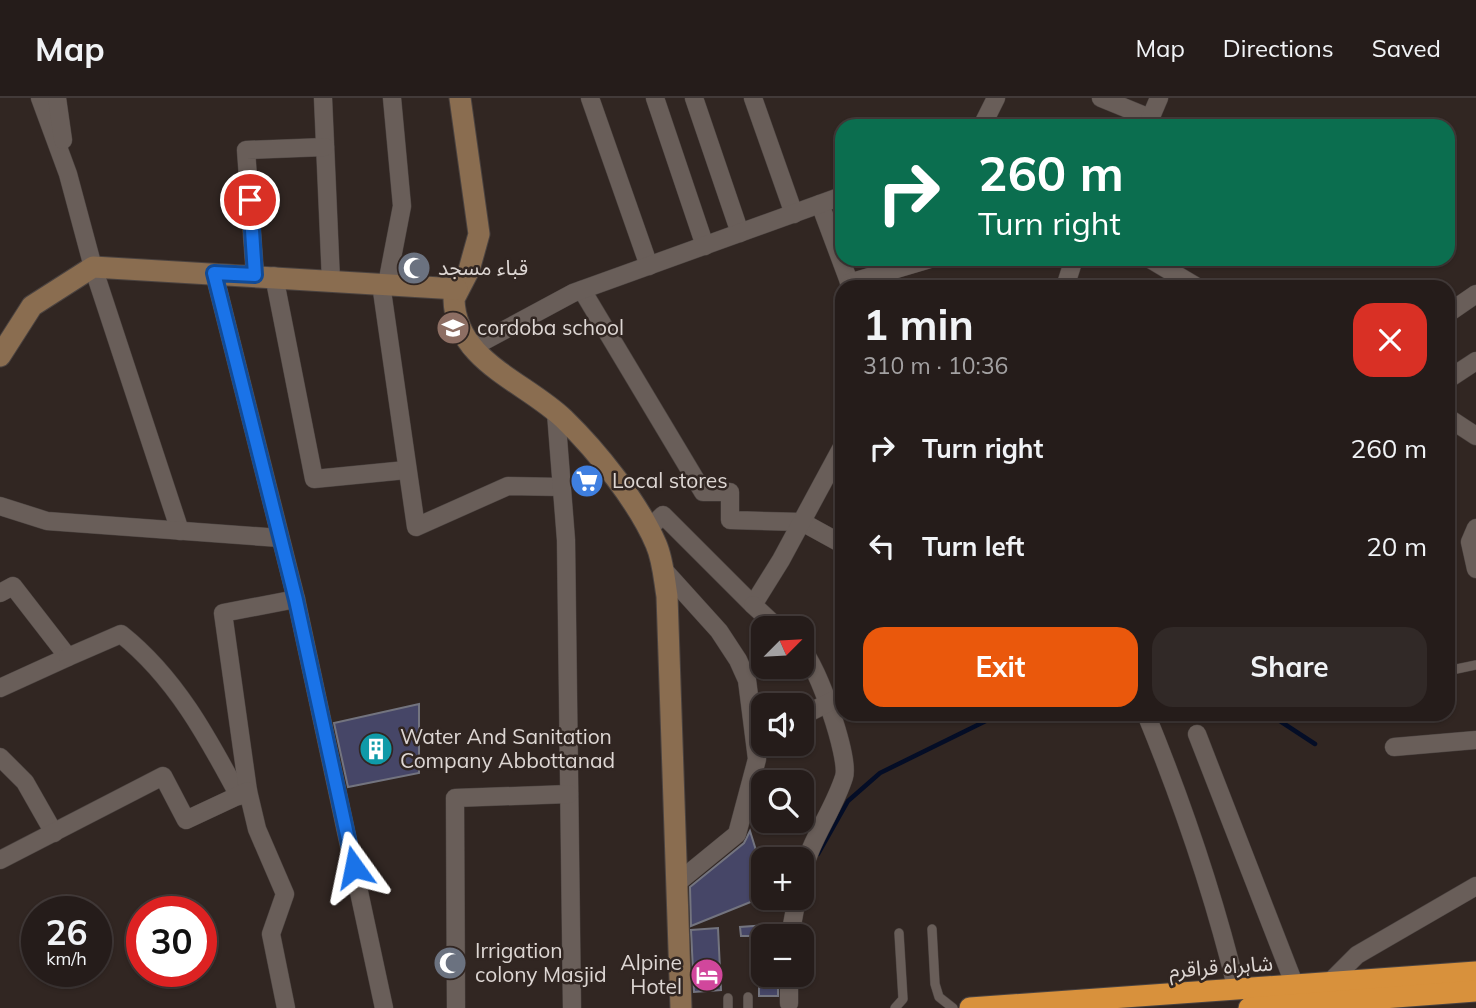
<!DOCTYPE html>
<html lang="en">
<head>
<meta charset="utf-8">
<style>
	body { margin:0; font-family:Mulish,"Noto Sans Arabic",sans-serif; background:#312927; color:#f1f3f6; height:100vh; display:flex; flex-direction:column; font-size:26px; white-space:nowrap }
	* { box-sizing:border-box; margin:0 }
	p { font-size:23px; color:#a3a1a2 }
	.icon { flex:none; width:38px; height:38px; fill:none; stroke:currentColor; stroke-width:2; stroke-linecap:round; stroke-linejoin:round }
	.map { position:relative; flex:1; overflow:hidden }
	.side { position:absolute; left:835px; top:182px; width:620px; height:441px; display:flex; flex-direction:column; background:#251c1a; border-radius:21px; box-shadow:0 2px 5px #0004,0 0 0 2px #423a39 }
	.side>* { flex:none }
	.banner { position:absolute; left:835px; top:21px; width:620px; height:147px; border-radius:21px; box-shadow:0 2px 5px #0004,0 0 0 2px #423a39; background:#0b6e4f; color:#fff; overflow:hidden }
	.needle { width:46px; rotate:66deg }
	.tools { position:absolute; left:751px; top:518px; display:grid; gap:14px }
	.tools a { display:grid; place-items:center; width:63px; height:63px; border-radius:14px; background:#251c1a; box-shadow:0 2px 5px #0004,0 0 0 2px #423a39; font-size:35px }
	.speed { position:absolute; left:21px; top:798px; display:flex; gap:14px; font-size:35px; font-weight:700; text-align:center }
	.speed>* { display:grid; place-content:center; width:91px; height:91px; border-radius:50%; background:#251c1a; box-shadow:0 2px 5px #0004,0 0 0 2px #423a39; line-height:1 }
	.speed small { font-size:18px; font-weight:400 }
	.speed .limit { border:10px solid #d22; background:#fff; color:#111 }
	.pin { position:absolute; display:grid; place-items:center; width:60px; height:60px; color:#fff; margin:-30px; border:4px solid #fff; border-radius:50%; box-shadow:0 2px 7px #0007 }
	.me { position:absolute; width:77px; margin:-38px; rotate:348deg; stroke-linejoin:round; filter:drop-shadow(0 0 5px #0008) }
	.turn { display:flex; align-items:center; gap:24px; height:147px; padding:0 28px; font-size:32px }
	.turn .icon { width:91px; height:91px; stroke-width:2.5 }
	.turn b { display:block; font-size:49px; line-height:60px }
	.round { display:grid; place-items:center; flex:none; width:74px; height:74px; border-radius:21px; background:#312927 }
	.summary { display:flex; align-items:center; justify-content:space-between; height:119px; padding:0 28px }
	h1 { font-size:42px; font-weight:700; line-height:52px }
	.button { display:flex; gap:14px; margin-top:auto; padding:14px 28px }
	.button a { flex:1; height:80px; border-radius:21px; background:#ea580c; color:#fff; font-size:28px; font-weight:700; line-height:80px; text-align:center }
	.button a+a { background:#312927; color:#f1f3f6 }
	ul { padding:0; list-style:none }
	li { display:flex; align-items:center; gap:21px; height:98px; padding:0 28px }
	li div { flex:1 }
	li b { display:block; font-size:26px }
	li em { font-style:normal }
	header { display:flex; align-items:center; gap:42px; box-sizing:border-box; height:98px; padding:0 35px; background:#251c1a; border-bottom:2px solid #423a39 }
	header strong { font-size:33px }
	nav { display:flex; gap:38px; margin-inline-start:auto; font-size:24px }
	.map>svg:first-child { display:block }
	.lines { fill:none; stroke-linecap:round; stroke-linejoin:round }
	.stream { stroke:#040d26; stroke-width:4.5 }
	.building { fill:#464667; stroke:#73747f; stroke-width:2 }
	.lane-casing { stroke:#4b4340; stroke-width:10 }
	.street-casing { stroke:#4b4340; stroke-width:19 }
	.secondary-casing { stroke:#4b4340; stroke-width:23 }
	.highway-casing { stroke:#4b4340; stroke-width:23 }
	.lane { stroke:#695e59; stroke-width:9 }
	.street { stroke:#695e59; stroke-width:18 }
	.secondary { stroke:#8a6d50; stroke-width:21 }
	.highway { stroke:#d8913c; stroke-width:21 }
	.route-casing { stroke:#114b97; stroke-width:18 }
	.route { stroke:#1a73e8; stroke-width:12 }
	.labels { text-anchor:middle; stroke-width:5; stroke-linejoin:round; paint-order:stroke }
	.poi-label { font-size:21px; fill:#ddd6d3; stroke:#312622; text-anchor:start }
	.street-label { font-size:21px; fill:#ddd6d3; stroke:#312622 }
</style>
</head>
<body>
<header>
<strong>Map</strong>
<nav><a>Map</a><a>Directions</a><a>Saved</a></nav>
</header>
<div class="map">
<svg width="1476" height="910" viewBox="0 0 1476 910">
	<rect width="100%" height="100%" fill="#312622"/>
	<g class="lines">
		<g class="stream">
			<polyline points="1269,616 1315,646"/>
			<polyline points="818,756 848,703 880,675 1000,616"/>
		</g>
	</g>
	<g class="building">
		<polygon points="419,606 419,675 348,689 334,625"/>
		<polygon points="750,733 763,775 763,799 691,828 690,789 744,745"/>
		<polygon points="781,826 779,838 741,838 740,829"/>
		<polygon points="718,830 721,892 694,894 691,832"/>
		<rect x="759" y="877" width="19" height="21"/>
	</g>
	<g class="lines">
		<defs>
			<g id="lane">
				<polyline points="1447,573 1476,567"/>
				<polyline points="932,831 935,886 939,899 953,910"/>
				<polyline points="728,910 728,900"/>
				<polyline points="748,910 748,899"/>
				<polyline points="895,910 903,901 899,835"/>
			</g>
			<g id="street">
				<polyline points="40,0 68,76 93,169 180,433"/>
				<polyline points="57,0 63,42"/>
				<polyline points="323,0 331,183"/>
				<polyline points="590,0 649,168"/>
				<polyline points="655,0 705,148"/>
				<polyline points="694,0 740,135"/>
				<polyline points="753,0 794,116"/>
				<polyline points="1101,0 1150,20"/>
				<polyline points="982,28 996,0"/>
				<polyline points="1147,28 1159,0"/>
				<polyline points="820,106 851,189"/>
				<polyline points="1150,161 1197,189"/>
				<polyline points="214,175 296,501"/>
				<polyline points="255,177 246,52 325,49"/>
				<polyline points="274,178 314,381 406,372"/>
				<polyline points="849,185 930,161"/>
				<polyline points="381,186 416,429 508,388 562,389"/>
				<polyline points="387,186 402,108 392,0"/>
				<polyline points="1065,189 1074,161"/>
				<polyline points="582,192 703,394 730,394 730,422 802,424 842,446"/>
				<polyline points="1447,216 1476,196"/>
				<polyline points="471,250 573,195 842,98"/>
				<polyline points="1447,282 1476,263"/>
				<polyline points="556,315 566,442 572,910"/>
				<polyline points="1447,319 1476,338"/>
				<polyline points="0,408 47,423 280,440"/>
				<polyline points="1476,430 1470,444 1476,471"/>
				<polyline points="648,431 663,417 753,507 781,462 842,349"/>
				<polyline points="663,471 719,533 738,562 747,582 757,661 737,736 677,785"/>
				<polyline points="0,495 13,488 68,559 0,590"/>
				<polyline points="753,507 778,530"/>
				<path d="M802 552C817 566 850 660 844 679 833 714 809 743 802 779"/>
				<path d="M68 559 121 536C175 579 207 638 239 698"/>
				<path d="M1146 616C1183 706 1214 798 1237 892"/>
				<polyline points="802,618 842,598"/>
				<polyline points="1197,636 1295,888"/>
				<polyline points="1394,649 1476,642"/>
				<polyline points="0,659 25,684 54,735"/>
				<polyline points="248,693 223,515 296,501 384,910"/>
				<polyline points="0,762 163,678 186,722 248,693 257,731 285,796 271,836 286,910"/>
				<polyline points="790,838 797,800"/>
				<polyline points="1329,885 1357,857 1476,788"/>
				<polyline points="789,905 789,877"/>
				<polyline points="456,910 455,700 569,696"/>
			</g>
			<g id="secondary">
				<path d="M460 0 479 136 469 172 454 201C455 263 526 284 564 321 597 353 638 404 656 446 663 462 664 480 667 498L681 910"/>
				<polyline points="0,258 32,208 93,169 457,191"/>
			</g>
			<g id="highway">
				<polyline points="970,910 1476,874"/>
				<polyline points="1249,910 1476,893"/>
			</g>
		</defs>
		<use href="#lane" class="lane-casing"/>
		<use href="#street" class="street-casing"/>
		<use href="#secondary" class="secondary-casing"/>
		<use href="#highway" class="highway-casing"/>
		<use href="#lane" class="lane"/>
		<use href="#street" class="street"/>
		<use href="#secondary" class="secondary"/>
		<use href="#highway" class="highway"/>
	</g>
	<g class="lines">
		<defs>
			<polyline id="route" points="250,102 255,177 214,175 296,502 354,769"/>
		</defs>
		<use href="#route" class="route-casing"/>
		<use href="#route" class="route"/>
	</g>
	<defs>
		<symbol id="mosque-disc" viewBox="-11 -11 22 22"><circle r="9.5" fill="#6b7280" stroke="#312622"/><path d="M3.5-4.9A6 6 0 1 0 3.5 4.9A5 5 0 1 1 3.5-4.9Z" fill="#fff"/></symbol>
		<symbol id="school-disc" viewBox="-11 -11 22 22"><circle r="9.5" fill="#8d6e63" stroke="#312622"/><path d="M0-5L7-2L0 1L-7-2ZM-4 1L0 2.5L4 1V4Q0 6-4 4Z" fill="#fff"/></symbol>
		<symbol id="supermarket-disc" viewBox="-11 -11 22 22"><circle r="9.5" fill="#3f7fe0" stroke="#312622"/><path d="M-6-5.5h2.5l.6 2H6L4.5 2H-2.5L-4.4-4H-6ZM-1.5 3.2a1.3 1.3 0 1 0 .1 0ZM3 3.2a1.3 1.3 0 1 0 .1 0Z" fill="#fff"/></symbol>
		<symbol id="building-disc" viewBox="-11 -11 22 22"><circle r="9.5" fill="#0f9aa8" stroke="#312622"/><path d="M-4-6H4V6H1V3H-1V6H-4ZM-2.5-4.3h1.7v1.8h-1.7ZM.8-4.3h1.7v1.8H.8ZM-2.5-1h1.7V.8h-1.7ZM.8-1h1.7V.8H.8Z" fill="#fff"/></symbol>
		<symbol id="hotel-disc" viewBox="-11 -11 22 22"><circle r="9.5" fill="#d1479c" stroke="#312622"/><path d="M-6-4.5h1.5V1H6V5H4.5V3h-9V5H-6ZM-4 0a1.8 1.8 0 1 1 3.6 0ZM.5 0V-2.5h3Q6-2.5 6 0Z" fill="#fff"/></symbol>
	</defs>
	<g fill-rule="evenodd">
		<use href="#mosque-disc" x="395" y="151" width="38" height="38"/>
		<use href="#school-disc" x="434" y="211" width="38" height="38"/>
		<use href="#supermarket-disc" x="568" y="364" width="38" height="38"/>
		<use href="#building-disc" x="357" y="632" width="38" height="38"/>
		<use href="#mosque-disc" x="431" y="846" width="38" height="38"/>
		<use href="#hotel-disc" x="688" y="858" width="38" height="38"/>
	</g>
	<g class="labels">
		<g class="poi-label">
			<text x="438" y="177">قباء مسجد</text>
			<text x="477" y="237">cordoba school</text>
			<text x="612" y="390">Local stores</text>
			<text x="400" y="646">Water And Sanitation<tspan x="400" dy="24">Company Abbottanad</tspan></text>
			<text x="475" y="860">Irrigation<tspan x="475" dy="24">colony Masjid</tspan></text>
			<text x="682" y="872" text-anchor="end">Alpine<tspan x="682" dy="24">Hotel</tspan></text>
		</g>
		<g class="street-label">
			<text transform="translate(1221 869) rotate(-4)" y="7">شاہراہ قراقرم</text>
		</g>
	</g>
</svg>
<div class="tools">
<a><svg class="needle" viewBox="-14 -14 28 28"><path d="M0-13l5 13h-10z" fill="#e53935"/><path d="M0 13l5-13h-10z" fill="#a3a1a2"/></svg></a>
<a><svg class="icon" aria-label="sound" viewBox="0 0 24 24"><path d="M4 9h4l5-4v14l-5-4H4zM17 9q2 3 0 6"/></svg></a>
<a><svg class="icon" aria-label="search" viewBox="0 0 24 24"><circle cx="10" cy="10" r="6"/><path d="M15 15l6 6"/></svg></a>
<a>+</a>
<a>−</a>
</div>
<div class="speed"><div>26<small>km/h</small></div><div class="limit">30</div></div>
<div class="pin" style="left:250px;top:102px;background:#d93025"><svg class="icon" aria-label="arrive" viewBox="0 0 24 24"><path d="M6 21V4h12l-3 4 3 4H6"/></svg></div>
<svg class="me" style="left:354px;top:769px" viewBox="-20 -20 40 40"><path d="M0-17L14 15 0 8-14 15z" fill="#1a73e8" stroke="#fff" stroke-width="4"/></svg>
<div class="banner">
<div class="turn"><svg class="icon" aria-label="right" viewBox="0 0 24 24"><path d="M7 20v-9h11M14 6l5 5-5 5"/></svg><div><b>260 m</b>Turn right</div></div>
</div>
<section class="side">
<div class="summary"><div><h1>1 min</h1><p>310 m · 10:36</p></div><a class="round" style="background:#d93025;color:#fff"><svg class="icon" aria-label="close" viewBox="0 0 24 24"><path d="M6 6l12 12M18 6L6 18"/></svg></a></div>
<ul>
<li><svg class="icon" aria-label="right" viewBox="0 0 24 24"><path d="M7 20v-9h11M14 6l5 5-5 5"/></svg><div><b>Turn right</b></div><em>260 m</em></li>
<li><svg class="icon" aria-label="left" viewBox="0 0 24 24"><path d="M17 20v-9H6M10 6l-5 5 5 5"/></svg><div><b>Turn left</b></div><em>20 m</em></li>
</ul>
<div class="button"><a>Exit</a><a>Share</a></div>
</section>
</div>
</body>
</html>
